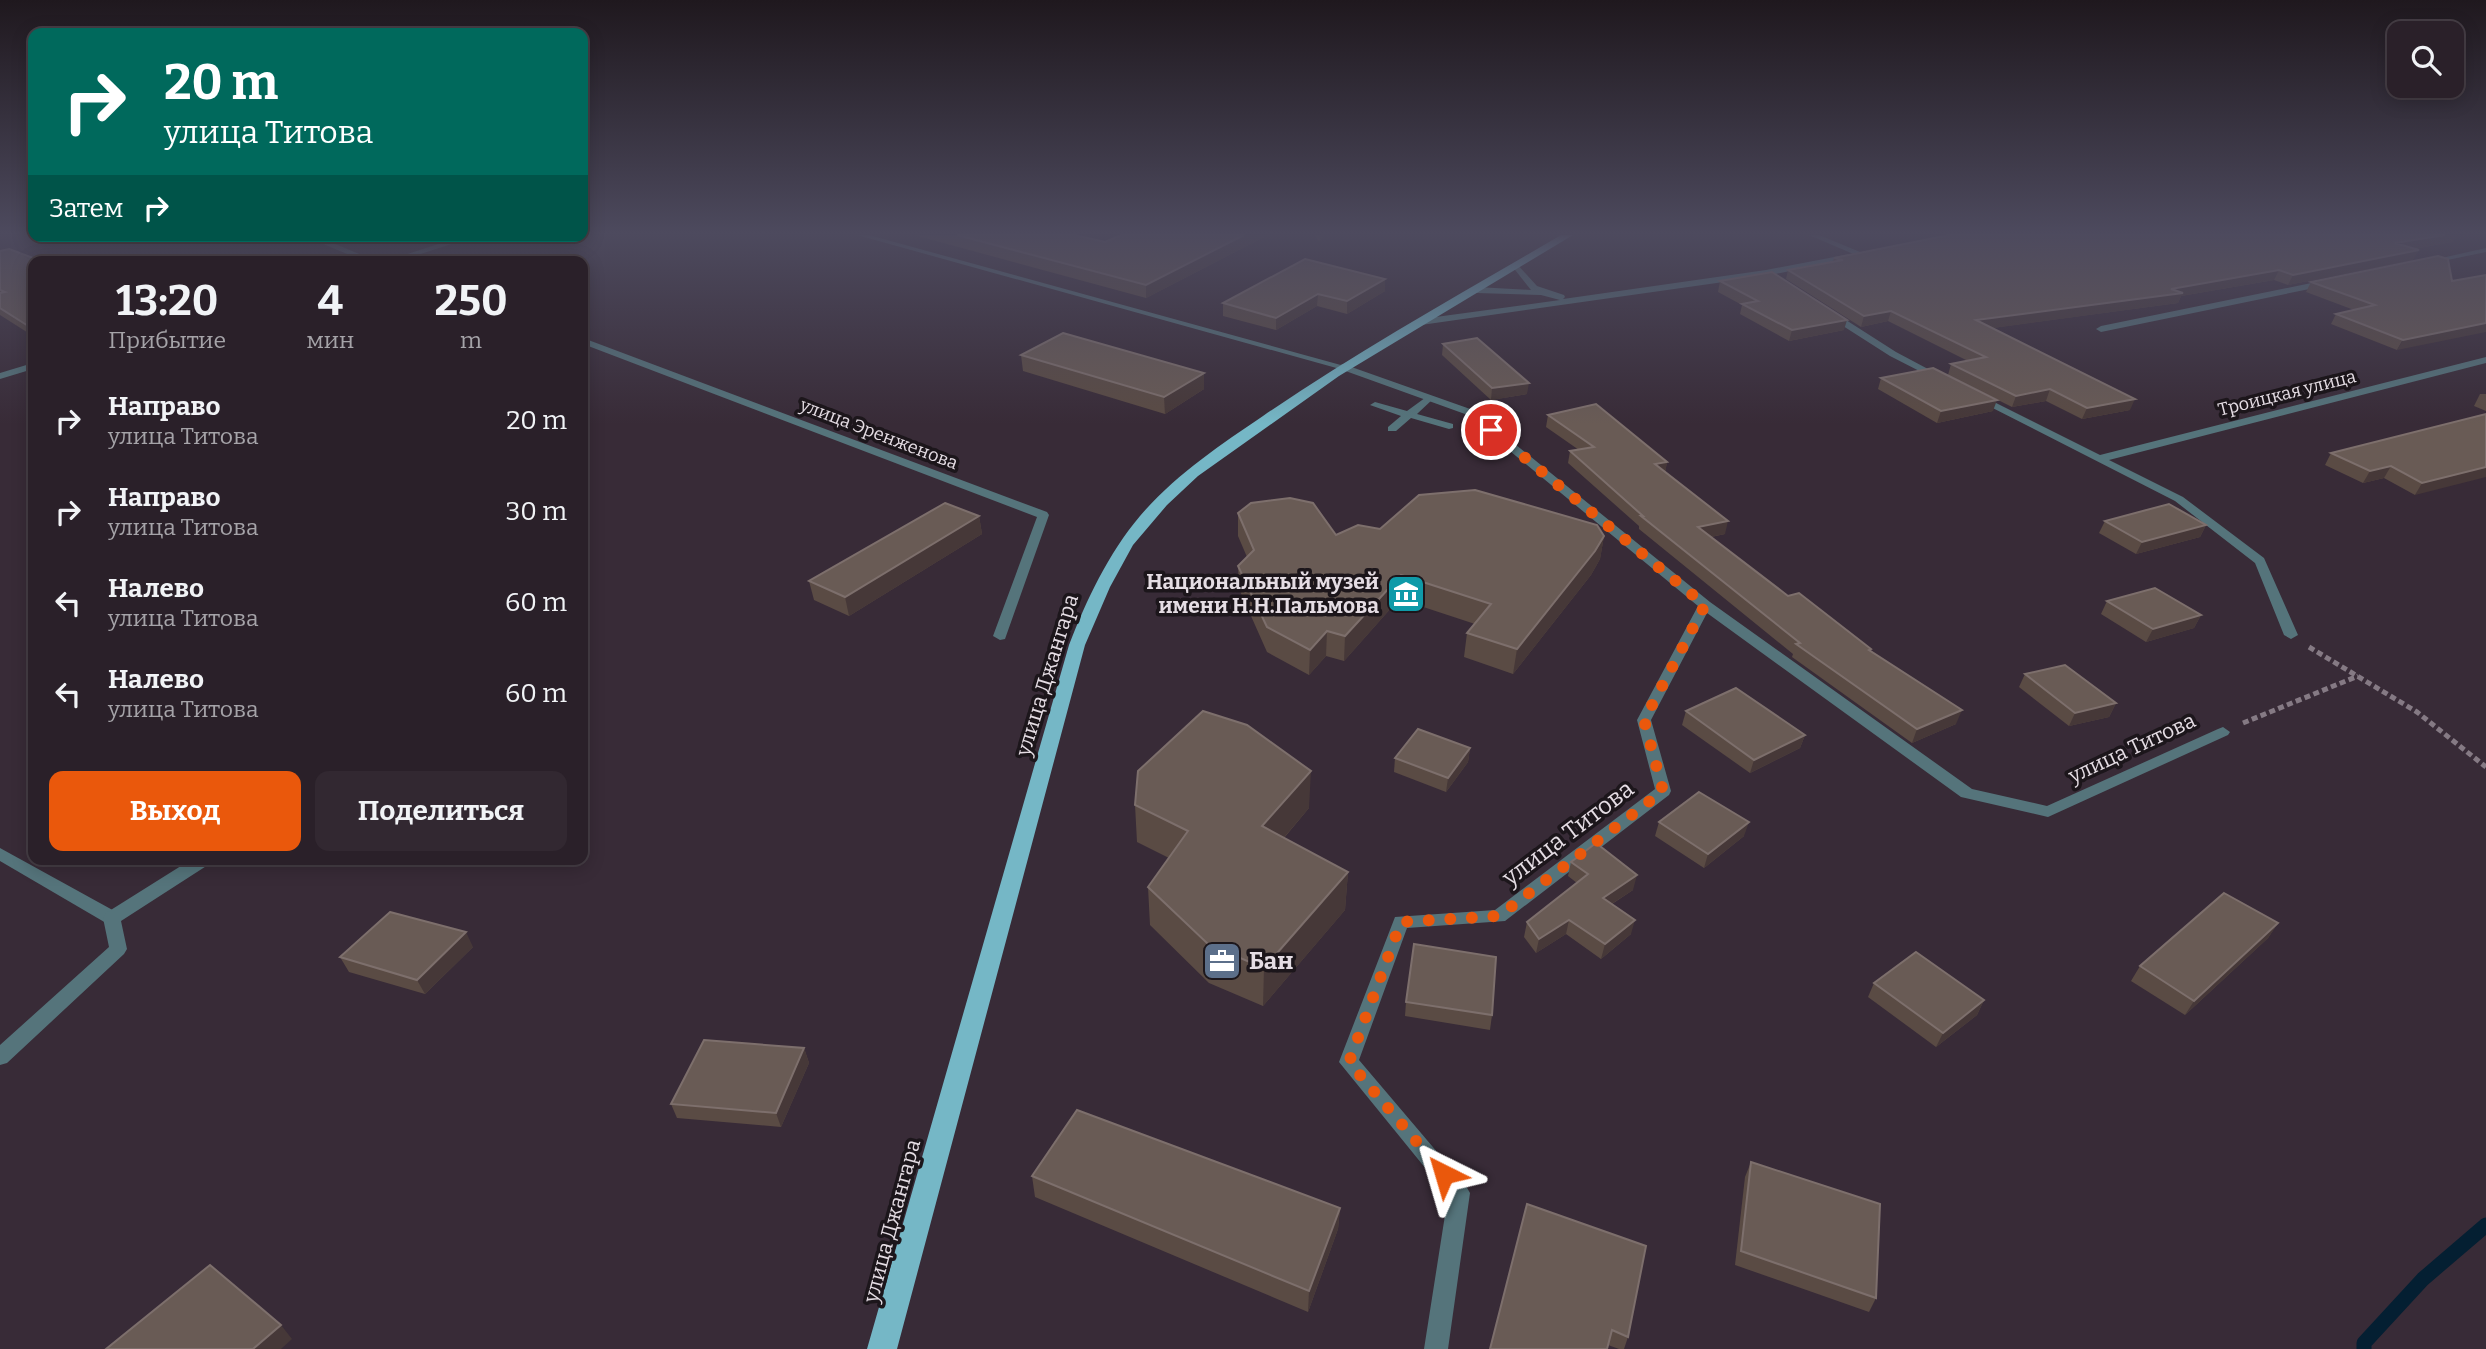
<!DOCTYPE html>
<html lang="ru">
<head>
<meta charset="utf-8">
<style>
	body { margin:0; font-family:Bitter,serif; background:#322831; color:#f1f3f6; height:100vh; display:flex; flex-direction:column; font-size:26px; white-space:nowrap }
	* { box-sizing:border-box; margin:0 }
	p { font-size:23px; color:#a5a3a8 }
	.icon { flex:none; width:38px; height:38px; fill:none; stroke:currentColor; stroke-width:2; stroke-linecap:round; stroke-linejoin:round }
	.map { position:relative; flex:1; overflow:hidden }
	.panel { position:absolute; left:28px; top:256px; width:560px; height:609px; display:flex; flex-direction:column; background:#2a2029; border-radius:14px; box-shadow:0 4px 18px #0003,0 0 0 2px #463e46 }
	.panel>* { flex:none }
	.hud { position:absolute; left:28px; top:28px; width:560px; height:214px; border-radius:14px; box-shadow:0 4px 18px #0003,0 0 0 2px #463e46; background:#00695c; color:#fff; overflow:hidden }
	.buttons { position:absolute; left:2387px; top:21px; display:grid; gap:14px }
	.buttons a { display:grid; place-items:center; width:77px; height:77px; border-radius:14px; background:#2a2029; box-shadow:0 4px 18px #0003,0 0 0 2px #463e46; font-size:35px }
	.pin { position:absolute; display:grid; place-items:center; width:60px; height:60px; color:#fff; margin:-30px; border:4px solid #fff; border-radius:50%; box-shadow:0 2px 7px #0007 }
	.me { position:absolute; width:77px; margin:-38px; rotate:320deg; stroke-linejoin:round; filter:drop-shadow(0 0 5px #0008) }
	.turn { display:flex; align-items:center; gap:24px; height:147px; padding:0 21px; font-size:32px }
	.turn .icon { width:91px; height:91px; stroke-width:2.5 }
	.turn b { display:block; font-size:49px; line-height:60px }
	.then { display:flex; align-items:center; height:66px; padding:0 21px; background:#0003; gap:14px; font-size:26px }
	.eta { display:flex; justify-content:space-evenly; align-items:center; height:119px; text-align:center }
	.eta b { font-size:42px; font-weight:700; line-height:49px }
	.button { display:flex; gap:14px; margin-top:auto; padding:14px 21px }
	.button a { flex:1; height:80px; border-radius:14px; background:#ea580c; color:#fff; font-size:28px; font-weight:700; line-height:80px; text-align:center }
	.button a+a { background:#322831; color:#f1f3f6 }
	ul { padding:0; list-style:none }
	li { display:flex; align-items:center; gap:21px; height:91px; padding:0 21px }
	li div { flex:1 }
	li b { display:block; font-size:26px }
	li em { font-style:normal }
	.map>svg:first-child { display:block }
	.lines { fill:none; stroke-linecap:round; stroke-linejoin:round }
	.stream { stroke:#041f32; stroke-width:15 }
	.path { stroke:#857a84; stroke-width:5; stroke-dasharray:6 3.5; stroke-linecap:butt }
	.service { fill:#55747b; fill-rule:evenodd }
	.minor { fill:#55747b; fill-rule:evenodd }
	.tertiary { fill:#55747b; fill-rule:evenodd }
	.primary { fill:#75b7c6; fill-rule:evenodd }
	.wall { fill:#5a4b44 }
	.shaded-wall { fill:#463838 }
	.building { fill:#695b55; stroke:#7d6f6c; stroke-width:2 }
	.route { stroke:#ea580c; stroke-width:12; stroke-dasharray:0 21.6 }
	.labels { text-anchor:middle; stroke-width:7; stroke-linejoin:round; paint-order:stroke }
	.far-street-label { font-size:18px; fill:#e5dde4; stroke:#1c161b }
	.poi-label { font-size:21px; font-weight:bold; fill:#e5dde4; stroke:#1c161b; text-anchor:end }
	.street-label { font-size:21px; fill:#e5dde4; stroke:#1c161b }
	.near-street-label { font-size:24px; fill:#e5dde4; stroke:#1c161b }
	.near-poi-label { font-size:24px; font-weight:bold; fill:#e5dde4; stroke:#1c161b; text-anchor:start }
</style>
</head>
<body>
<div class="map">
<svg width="2486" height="1349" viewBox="0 0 2486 1349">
	<rect width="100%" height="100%" fill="#382b37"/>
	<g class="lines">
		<polyline class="stream" points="2364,1349 2364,1343 2423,1279 2486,1225"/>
		<g class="path">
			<polyline points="2309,647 2417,712 2486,767"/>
			<polyline points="2243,723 2358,676"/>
		</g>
		<g class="service">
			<polygon points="1809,235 1819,235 1865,254 1858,256"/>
			<polygon points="1429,395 1434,398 1417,414 1453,424 1453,428 1449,429 1411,418 1396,431 1388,431 1388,427 1401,416 1370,405 1375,402 1407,411"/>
			<polygon points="0,848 118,913 121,918 118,923 112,924 106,923 0,861"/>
		</g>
		<g class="minor">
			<polygon points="304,236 316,236 376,261 364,261"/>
			<polygon points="463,236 476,236 399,261 386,261"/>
			<polygon points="2486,248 2486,252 2428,264 2424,262"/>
			<polygon points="2326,280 2330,283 2329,285 2101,332 2096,329 2101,326"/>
			<polygon points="1829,313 1835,313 1896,352 1943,377 1935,379 1890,356 1829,317"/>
			<polygon points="583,338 1047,512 1049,515 1005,639 1000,640 993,636 1037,517 583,344"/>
			<polygon points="2486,357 2486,363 2109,460 2183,497 2264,558 2298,635 2291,639 2284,635 2255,563 2175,501 1973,398 1982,396 2100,455"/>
			<polygon points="33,363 33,369 0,379 0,373"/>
			<polygon points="1343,364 1473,410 1710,602 1972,789 2047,806 2218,729 2223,727 2230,732 2228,735 2048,817 1961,797 1707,613 1651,720 1671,791 1669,795 1505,921 1407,928 1359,1060 1466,1186 1470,1193 1448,1349 1424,1349 1448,1196 1339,1062 1395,917 1495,910 1655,789 1637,720 1698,606 1465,414 1340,369 1340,365"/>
			<polygon points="192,859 213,859 211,863 121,921 127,949 124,954 7,1063 0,1065 0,1045 109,947 103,918 106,913"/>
		</g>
		<g class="tertiary">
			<polygon points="857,235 869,235 1348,367 1340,369"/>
			<polygon points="1850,254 1853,254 1853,258 1766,276 1421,325 1416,322 1421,319 1560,300 1541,295 1477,293 1473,290 1477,287 1531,290 1512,266 1516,263 1537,286 1564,295 1565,297 1563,299 1766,270"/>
		</g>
		<path class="primary" d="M1561 235H1573L1339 376 1198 476 1167 505 1133 545 1110 587 1085 645 897 1349H867L1069 645C1087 599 1108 554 1140 516 1174 476 1220 445 1263 416 1359 350 1461 294 1561 235Z"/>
	</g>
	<g class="wall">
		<polygon points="914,235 1075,235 1105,242 1121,235 1268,235 1146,298"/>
		<polygon points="1315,235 1325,235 1319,242"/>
		<polygon points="1949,235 2456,235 2452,242 2414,249 2413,260 2288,285 2274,280 2181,296 2178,303 1992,328 2130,410 2082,419 2046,401 2012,407 1948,375 1951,364 1968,361 1888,321 1861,327 1786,279 1788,270 1833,262 1834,258"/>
		<polygon points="0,251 33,261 33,336 0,315"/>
		<polygon points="2448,259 2397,350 2331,324 2336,314 2354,310 2306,292 2311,282"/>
		<polygon points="1385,279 1385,291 1347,314 1317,306 1276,330 1223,316 1223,303"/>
		<polygon points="1720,281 1844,330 1789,341 1740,314 1742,305 1718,292"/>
		<polygon points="1443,344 1527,394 1491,400 1442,355"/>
		<polygon points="1021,355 1204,373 1204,389 1165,414 1023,371"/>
		<polygon points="1881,378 1993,411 1937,423 1878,389"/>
		<polygon points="2480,394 2486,394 2486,411 2474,406"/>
		<polygon points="2486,414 2415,495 2384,478 2363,483 2325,465 2331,453"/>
		<polygon points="1548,415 1667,462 1665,472 1725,534 1711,537 1788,596 1870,651 1956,724 1912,743 1792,657 1793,654 1639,529 1639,526 1568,463 1570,451 1579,450 1546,427"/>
		<polygon points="1238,513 1336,535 1380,529 1604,536 1600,559 1591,575 1513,674 1464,657 1467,633 1475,624 1399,599 1344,661 1326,656 1309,675 1267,652 1239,589 1238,566 1247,557 1238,536"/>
		<polygon points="979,516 982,534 849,616 814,600 809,581"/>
		<polygon points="2105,521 2206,525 2200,537 2136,554 2099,533"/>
		<polygon points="2107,601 2201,615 2194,628 2146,642 2101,614"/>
		<polygon points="2025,674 2116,703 2109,717 2069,726 2019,687"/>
		<polygon points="1686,711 1805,735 1800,748 1750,773 1682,725"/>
		<polygon points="1470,748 1468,762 1446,792 1394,772 1395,758"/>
		<polygon points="1135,805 1309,808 1284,838 1348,872 1345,910 1263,1006 1209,983 1150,925 1148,887 1169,858 1137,842"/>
		<polygon points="1659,822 1744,836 1704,868 1655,836"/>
		<polygon points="95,859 118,859 107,866"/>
		<polygon points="1571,862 1633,890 1612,904 1631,934 1601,959 1566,934 1536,953 1524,937 1527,922 1577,883 1568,876"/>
		<polygon points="2278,923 2268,938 2185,1015 2131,981 2140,966"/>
		<polygon points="473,947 425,994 349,972 340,957"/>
		<polygon points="1874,983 1984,1000 1977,1015 1936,1047 1868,997"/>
		<polygon points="1406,1002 1492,1015 1490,1030 1405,1016"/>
		<polygon points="804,1048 809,1063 781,1127 677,1118 671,1104"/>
		<polygon points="1751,1162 1876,1298 1869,1312 1735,1265 1745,1177"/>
		<polygon points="1032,1176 1340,1208 1338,1229 1308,1312 1035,1197"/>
		<polygon points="1527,1204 1628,1337 1624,1349 1619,1349 1608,1345"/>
	</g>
	<g class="shaded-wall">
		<polygon points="1244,235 1268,235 1146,298 1146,285"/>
		<polygon points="1320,235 1325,235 1319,242"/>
		<polygon points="2445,235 2456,235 2452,242 2390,253 2395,243"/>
		<polygon points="2419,250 2413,260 2288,285 2293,275"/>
		<polygon points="2279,270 2274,280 2181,296 2178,303 1972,331 1976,320"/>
		<polygon points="1385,279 1385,291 1347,314 1347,301"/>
		<polygon points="1318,294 1317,306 1276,330 1276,318"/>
		<polygon points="1891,311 1888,321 1861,327 1864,316"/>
		<polygon points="1847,320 1844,330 1789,341 1792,330"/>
		<polygon points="2486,323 2486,332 2397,350 2403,340"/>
		<polygon points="1204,373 1204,389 1165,414 1164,397"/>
		<polygon points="1529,383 1527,394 1491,400 1492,388"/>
		<polygon points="2050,389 2046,401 2012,407 2016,396"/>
		<polygon points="2135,399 2130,410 2082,419 2087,408"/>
		<polygon points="1997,400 1993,411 1937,423 1941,411"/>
		<polygon points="1667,462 1665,474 1655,464"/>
		<polygon points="2391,466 2384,478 2363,483 2370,471"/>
		<polygon points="2486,467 2486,477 2415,495 2422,483"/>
		<polygon points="979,516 982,534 849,616 845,597"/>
		<polygon points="1728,521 1725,534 1695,540 1698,527"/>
		<polygon points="2206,525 2200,537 2136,554 2142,542"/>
		<polygon points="1604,536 1600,559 1591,575 1513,674 1517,649"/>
		<polygon points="1401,575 1399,599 1344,661 1345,636"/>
		<polygon points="2201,615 2194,628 2146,642 2153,629"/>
		<polygon points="1327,631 1326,656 1309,675 1310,650"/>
		<polygon points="2116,703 2109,717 2069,726 2075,713"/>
		<polygon points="1962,710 1956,724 1912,743 1917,729"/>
		<polygon points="1805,735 1800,748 1750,773 1754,760"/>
		<polygon points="1470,748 1468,762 1446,792 1448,778"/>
		<polygon points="1311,771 1309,808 1262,863 1262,826"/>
		<polygon points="1749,822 1744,836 1704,868 1708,854"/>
		<polygon points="102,859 118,859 107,866"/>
		<polygon points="1348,872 1345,910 1263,1006 1264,968"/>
		<polygon points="1637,875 1633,890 1599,912 1603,898"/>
		<polygon points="1569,920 1566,934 1536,953 1539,939"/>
		<polygon points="1635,920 1631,934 1601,959 1605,944"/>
		<polygon points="2278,923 2268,938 2185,1015 2194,1001"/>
		<polygon points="466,932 473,947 425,994 417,980"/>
		<polygon points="1984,1000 1977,1015 1936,1047 1943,1033"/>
		<polygon points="804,1048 809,1063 781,1127 776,1113"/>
		<polygon points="1340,1208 1338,1229 1308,1312 1309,1291"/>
		<polygon points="281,1325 292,1339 281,1349 253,1349"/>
	</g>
	<g class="building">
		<polygon points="957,235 1075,235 1105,242 1121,235 1244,235 1146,285"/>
		<polygon points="1949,235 2445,235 2395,243 2419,250 2293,275 2279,270 2171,289 2183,293 1976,320 2135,399 2087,408 2050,389 2016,396 1951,364 1986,357 1891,311 1864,316 1788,270 1843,260 1834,258"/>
		<polygon points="9,249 41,261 33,261 33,329 0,308 0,293 5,292 0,290 0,251"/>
		<polygon points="2438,256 2448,259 2452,281 2486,275 2486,323 2403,340 2336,314 2375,305 2311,282"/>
		<polygon points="1305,259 1385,279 1347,301 1318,294 1276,318 1223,303"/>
		<polygon points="1772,272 1847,320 1792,330 1742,304 1758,301 1720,281"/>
		<polygon points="1063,333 1204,373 1164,397 1021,355"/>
		<polygon points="1477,338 1529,383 1492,388 1443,344"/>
		<polygon points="1933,368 1997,400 1941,411 1881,378"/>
		<polygon points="1596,404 1667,462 1655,464 1728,521 1698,527 1788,596 1799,593 1871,649 1869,650 1962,710 1917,729 1796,644 1800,643 1641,516 1643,516 1570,451 1594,447 1548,415"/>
		<polygon points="2486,414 2486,467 2422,483 2391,466 2370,471 2331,453"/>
		<polygon points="1475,490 1597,525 1604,536 1595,551 1517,649 1467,633 1491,604 1401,575 1345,636 1327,631 1310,650 1267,627 1238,566 1254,550 1238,513 1251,503 1290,498 1313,503 1336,535 1358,525 1380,529 1419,495"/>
		<polygon points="945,503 979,516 845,597 809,581"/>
		<polygon points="2169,504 2206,525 2142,542 2105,521"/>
		<polygon points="2155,588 2201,615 2153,629 2107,601"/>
		<polygon points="2065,665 2116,703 2075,713 2025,674"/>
		<polygon points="1736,688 1805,735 1754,760 1686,711"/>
		<polygon points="1203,711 1247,725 1311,771 1262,826 1348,872 1264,968 1209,945 1148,887 1188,831 1135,805 1138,771"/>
		<polygon points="1418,729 1470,748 1448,778 1395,758"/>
		<polygon points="1699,792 1749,822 1708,854 1659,822"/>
		<polygon points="1596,843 1637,875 1603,898 1635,920 1605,944 1569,920 1539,939 1527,922 1588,874 1571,862"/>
		<polygon points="2224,893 2278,923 2194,1001 2140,966"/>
		<polygon points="390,912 466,932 417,980 340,957"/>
		<polygon points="1414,944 1496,957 1492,1015 1406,1002"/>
		<polygon points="1916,952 1984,1000 1943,1033 1874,983"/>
		<polygon points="704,1040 804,1048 776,1113 671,1104"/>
		<polygon points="1077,1110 1340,1208 1309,1291 1032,1176"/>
		<polygon points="1751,1162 1880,1204 1876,1298 1741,1251"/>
		<polygon points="1527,1204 1646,1246 1628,1337 1612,1330 1607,1349 1490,1349"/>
		<polygon points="210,1265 281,1325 253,1349 106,1349"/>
	</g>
	<linearGradient id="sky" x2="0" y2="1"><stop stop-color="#1f181e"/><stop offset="0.55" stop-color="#4d4a5e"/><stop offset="1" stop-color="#4d4a5e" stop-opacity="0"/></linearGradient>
	<rect width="2486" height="424" fill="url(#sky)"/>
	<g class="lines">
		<polyline class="route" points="1444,1174 1349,1062 1401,922 1499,916 1663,791 1644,720 1705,605 1491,430"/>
	</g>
	<defs>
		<symbol id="museum-square" viewBox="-11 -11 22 22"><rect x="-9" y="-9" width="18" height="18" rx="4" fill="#0f9aa8" stroke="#1c161b"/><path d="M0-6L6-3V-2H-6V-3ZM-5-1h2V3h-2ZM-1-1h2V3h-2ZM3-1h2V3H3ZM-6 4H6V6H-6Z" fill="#fff"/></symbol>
		<symbol id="office-square" viewBox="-11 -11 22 22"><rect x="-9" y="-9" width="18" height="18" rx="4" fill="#5c6f8a" stroke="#1c161b"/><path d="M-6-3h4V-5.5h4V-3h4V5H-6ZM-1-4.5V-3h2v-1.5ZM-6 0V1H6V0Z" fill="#fff"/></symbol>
	</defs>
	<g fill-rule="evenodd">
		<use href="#museum-square" x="1384" y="572" width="44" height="44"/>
		<use href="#office-square" x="1200" y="939" width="44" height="44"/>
	</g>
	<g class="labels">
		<g class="far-street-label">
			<text transform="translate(2287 393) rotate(-14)" y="6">Троицкая улица</text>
			<text transform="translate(879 434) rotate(21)" y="6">улица Эренженова</text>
		</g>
		<g class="poi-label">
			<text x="1379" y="589">Национальный музей<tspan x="1379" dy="24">имени Н.Н.Пальмова</tspan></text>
		</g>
		<g class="street-label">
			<text transform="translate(1047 675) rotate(-73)" y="7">улица Джангара</text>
			<text transform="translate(2132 748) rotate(-25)" y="7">улица Титова</text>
			<text transform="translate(892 1221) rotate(-75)" y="7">улица Джангара</text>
		</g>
		<g class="near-street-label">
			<text transform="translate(1568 833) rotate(-37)" y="8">улица Титова</text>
		</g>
		<g class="near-poi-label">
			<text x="1249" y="969">Бан</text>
		</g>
	</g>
</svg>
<div class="buttons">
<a><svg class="icon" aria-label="search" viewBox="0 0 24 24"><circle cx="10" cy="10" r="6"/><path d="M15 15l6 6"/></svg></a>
</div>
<div class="pin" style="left:1491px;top:430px;background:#d93025"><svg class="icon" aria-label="arrive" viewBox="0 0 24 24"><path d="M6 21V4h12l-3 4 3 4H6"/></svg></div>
<svg class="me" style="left:1444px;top:1174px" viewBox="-20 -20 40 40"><path d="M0-17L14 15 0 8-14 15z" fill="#ea580c" stroke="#fff" stroke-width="4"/></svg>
<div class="hud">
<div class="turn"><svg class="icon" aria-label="right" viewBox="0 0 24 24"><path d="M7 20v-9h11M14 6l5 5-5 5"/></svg><div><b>20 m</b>улица Титова</div></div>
<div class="then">Затем<svg class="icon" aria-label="right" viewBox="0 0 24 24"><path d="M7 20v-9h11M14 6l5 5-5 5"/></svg></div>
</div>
<section class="panel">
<div class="eta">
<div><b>13:20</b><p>Прибытие</p></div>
<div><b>4</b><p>мин</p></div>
<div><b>250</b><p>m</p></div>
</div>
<ul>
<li><svg class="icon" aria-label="right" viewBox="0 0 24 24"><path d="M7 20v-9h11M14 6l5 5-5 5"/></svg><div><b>Направо</b><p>улица Титова</p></div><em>20 m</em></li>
<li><svg class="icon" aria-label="right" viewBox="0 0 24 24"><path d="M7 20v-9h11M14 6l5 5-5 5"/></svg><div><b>Направо</b><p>улица Титова</p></div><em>30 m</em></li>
<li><svg class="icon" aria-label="left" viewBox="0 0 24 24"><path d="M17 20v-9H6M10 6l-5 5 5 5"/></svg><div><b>Налево</b><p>улица Титова</p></div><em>60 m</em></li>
<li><svg class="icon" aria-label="left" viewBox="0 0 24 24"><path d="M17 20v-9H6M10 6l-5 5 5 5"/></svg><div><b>Налево</b><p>улица Титова</p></div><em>60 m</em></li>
</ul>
<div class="button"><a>Выход</a><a>Поделиться</a></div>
</section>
</div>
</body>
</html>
